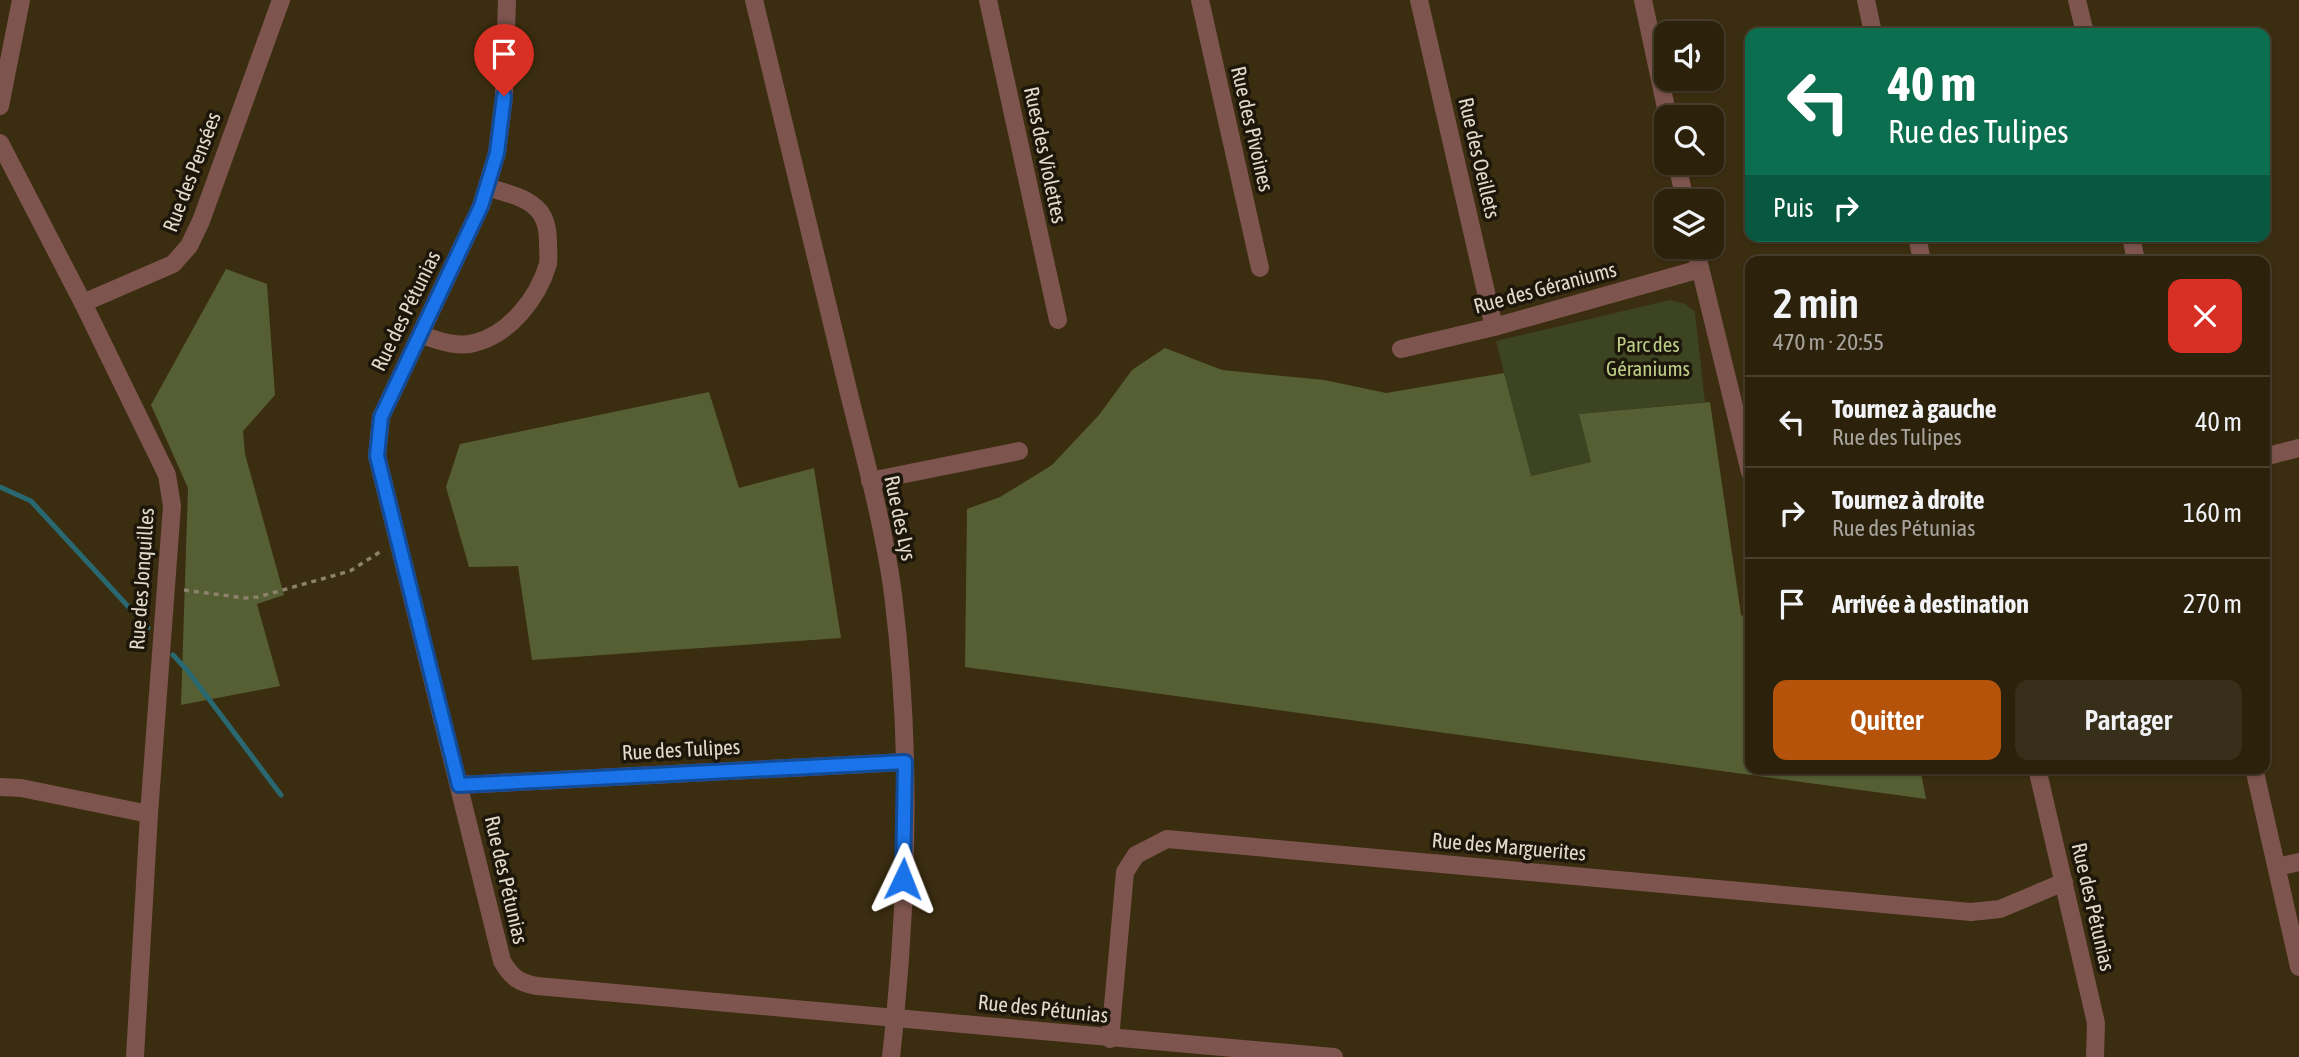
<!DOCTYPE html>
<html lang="fr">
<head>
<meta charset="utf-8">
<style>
	body { margin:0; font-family:"Asap Condensed",sans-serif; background:#382f1a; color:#f1f3f6; height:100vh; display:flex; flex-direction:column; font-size:26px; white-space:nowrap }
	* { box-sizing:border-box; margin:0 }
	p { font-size:23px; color:#a6a49d }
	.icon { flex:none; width:38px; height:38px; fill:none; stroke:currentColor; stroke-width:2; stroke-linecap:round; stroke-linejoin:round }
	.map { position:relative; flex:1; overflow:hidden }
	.drawer { position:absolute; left:1745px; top:256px; width:525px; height:518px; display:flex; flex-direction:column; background:#2c220c; border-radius:14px; box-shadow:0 2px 5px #0004,0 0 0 2px #483f2d }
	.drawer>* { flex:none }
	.banner { position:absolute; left:1745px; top:28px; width:525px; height:214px; border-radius:14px; box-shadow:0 2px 5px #0004,0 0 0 2px #483f2d; background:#0b6e4f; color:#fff; overflow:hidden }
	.tools { position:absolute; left:1654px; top:21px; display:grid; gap:14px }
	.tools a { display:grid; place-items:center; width:70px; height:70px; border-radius:14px; background:#2c220c; box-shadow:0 2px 5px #0004,0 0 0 2px #483f2d; font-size:35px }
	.pin { position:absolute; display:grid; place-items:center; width:60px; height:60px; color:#fff; margin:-72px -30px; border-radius:50% 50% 50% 0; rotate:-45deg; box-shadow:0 0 7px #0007 }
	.pin .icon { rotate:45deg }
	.me { position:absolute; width:77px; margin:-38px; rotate:2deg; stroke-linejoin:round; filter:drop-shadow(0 0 5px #0008) }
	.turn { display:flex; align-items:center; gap:24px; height:147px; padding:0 28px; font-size:32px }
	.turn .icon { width:91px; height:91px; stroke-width:2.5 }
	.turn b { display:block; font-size:49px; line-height:60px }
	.then { display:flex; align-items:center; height:66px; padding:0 28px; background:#0003; gap:14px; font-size:26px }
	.round { display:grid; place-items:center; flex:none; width:74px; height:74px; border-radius:14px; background:#382f1a }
	.head { display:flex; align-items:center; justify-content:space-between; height:119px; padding:0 28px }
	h1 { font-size:42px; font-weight:600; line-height:52px }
	.action { display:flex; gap:14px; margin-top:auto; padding:14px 28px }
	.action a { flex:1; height:80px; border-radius:14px; background:#b45309; color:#fff; font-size:28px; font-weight:600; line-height:80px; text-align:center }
	.action a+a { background:#382f1a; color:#f1f3f6 }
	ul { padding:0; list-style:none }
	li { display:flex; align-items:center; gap:21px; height:91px; padding:0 28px; border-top:2px solid #483f2d }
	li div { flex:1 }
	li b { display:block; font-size:26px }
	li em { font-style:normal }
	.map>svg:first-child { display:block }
	.green { fill:#3c4421 }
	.forest { fill:#565f34 }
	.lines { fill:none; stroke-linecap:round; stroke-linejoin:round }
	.stream { stroke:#296870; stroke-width:5 }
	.path { stroke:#8c816a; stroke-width:3.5; stroke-dasharray:5 5; stroke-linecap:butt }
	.minor { stroke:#7d544e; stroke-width:18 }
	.route-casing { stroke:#114b97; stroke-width:18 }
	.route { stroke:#1a73e8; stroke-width:12 }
	.labels { text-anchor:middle; stroke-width:7; stroke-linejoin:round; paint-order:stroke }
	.street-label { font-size:21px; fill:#e3daca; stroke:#1d160a }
	.park-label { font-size:21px; fill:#bccd86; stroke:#1d160a }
</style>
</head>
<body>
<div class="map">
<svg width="2299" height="1057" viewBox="0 0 2299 1057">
	<rect width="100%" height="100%" fill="#3b2d10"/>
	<polygon class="green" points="1670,300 1685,304 1695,312 1705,402 1580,414 1591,462 1530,476 1496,341"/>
	<g class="forest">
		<polygon points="226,269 267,284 275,395 243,431 245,454 284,595 257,604 280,686 181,705 188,488 151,405"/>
		<polygon points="1165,348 1222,370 1324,380 1386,393 1504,373 1531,476 1591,462 1579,414 1710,402 1741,615 1750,619 1750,768 1920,768 1926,799 965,667 967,509 1000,497 1052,465 1099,415 1132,370"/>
		<polygon points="709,392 739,488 814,468 841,638 532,660 518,566 469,567 446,487 460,444"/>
	</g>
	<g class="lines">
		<g class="stream">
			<polyline points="0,487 31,501 148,628"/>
			<polyline points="173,655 187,670 281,795"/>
		</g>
		<polyline class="path" points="184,590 245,598 258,597 350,571 383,550"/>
		<g class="minor">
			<path d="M507 0 504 96 497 153 481 206 381 417 377 456 502 961C511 977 519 983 537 986L1334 1057"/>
			<path d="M754 0C784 124 814 248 844 373 861 445 883 519 893 594 912 747 908 904 891 1057"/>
			<polyline points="988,0 1058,320"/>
			<polyline points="1200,0 1260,268"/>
			<polyline points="1419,0 1494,327"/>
			<polyline points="1643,0 1668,117"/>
			<polyline points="1866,0 1873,33"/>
			<polyline points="2077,0 2085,33"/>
			<polyline points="0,106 21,0"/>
			<polyline points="0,143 83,303 167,475 172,506 149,814 135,1057"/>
			<polyline points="1677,163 1685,201"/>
			<polyline points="1917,236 1922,261"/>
			<polyline points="2131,236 2136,261"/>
			<polyline points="1695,247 1750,472"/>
			<polyline points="83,303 173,264 189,246 201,221 281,0"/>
			<path d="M421 335C438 340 456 348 474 343 509 335 538 298 548 264 549 257 548 249 548 242 548 232 546 220 540 212 527 196 505 193 487 187"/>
			<polyline points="1401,349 1494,327 1700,269"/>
			<polyline points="2264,457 2299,448"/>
			<polyline points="870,481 1019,451"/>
			<polyline points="2037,768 2096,1023 2095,1057"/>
			<polyline points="2254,768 2299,967"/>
			<polyline points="459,785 905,762"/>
			<polyline points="0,787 21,788 149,814"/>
			<polyline points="2278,867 2299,862"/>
			<polyline points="1110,1039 1125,872 1136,855 1167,839 1971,912 2000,909 2064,882"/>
		</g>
	</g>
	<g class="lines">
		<defs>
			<polyline id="route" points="504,96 497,153 481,206 381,417 377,456 459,785 905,762 903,879"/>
		</defs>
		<use href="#route" class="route-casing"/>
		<use href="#route" class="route"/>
	</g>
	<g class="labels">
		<g class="street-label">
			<text transform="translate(1252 129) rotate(77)" y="7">Rue des Pivoines</text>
			<text transform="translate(1045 155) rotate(78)" y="7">Rues des Violettes</text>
			<text transform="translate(1479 158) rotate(77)" y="7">Rue des Oeillets</text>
			<text transform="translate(192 172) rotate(-69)" y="7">Rue des Pensées</text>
			<text transform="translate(1545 288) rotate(-15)" y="7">Rue des Géraniums</text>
			<text transform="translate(406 311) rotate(-64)" y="7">Rue des Pétunias</text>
			<text transform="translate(900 518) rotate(78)" y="7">Rue des Lys</text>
			<text transform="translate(142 579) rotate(-86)" y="7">Rue des Jonquilles</text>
			<text transform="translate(681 750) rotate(-3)" y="7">Rue des Tulipes</text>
			<text transform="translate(1509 847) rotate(5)" y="7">Rue des Marguerites</text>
			<text transform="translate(506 880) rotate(77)" y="7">Rue des Pétunias</text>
			<text transform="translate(2093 907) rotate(77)" y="7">Rue des Pétunias</text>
			<text transform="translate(1043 1009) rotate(6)" y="7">Rue des Pétunias</text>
		</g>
		<g class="park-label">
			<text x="1648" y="352">Parc des<tspan x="1648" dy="24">Géraniums</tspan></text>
		</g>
	</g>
</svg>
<div class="tools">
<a><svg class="icon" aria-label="sound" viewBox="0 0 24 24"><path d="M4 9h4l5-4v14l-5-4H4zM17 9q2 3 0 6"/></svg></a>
<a><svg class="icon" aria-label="search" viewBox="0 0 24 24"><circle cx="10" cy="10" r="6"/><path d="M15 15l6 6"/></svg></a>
<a><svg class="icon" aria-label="layers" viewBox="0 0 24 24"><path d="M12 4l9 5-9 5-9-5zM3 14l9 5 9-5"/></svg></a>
</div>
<div class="pin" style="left:504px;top:96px;background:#d93025"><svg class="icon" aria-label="arrive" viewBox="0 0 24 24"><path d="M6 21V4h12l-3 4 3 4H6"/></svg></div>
<svg class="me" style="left:903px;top:879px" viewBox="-20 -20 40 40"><path d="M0-17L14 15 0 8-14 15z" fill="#1a73e8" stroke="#fff" stroke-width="4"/></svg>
<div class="banner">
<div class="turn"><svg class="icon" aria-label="left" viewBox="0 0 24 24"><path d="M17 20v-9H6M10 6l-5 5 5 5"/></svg><div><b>40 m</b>Rue des Tulipes</div></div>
<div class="then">Puis<svg class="icon" aria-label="right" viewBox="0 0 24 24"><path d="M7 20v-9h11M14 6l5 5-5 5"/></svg></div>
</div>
<section class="drawer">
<div class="head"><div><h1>2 min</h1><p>470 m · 20:55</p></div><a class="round" style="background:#d93025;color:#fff"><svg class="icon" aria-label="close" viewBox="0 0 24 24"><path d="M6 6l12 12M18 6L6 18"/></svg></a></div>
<ul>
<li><svg class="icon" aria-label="left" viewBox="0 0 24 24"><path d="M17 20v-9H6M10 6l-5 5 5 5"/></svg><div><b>Tournez à gauche</b><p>Rue des Tulipes</p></div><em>40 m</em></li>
<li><svg class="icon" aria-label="right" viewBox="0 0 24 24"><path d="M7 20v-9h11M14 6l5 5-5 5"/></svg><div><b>Tournez à droite</b><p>Rue des Pétunias</p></div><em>160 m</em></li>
<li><svg class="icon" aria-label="arrive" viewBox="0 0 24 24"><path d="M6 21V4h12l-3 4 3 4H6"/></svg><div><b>Arrivée à destination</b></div><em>270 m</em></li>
</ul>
<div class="action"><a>Quitter</a><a>Partager</a></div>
</section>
</div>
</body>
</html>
